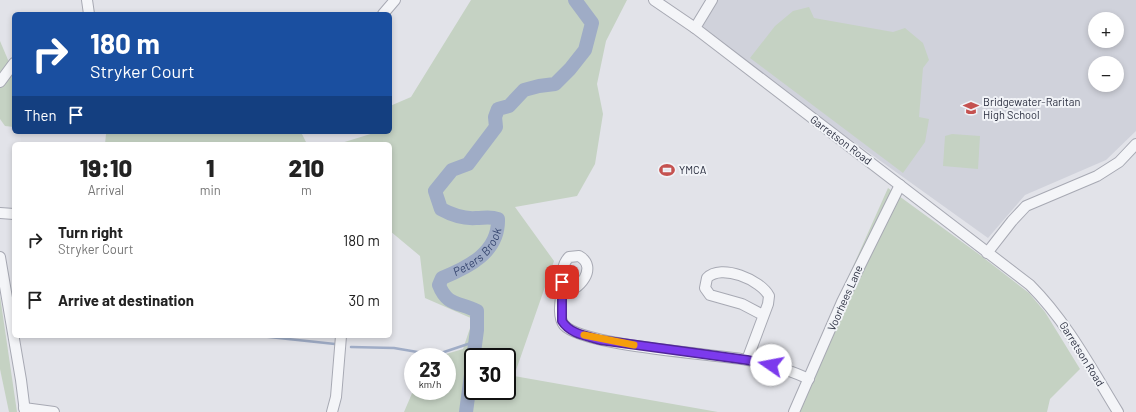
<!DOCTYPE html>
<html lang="en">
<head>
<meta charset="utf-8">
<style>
	body { margin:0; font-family:Barlow,sans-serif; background:#f2f2f2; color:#222; height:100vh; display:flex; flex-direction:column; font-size:15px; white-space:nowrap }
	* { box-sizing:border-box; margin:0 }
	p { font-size:13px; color:#767676 }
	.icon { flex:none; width:22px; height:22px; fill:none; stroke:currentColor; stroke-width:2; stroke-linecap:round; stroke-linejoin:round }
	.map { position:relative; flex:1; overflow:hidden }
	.drawer { position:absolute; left:12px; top:142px; width:380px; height:196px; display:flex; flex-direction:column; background:#fff; border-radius:6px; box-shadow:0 2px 6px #0003 }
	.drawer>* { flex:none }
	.guide { position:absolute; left:12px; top:12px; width:380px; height:122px; border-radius:6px; box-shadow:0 2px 6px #0003; background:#1a4fa0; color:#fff; overflow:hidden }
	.controls { position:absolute; left:1088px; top:12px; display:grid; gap:8px }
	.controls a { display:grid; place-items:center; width:36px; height:36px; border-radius:50%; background:#fff; box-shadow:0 2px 6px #0003; font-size:20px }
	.speed { position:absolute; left:404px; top:348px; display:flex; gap:8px; font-size:20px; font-weight:700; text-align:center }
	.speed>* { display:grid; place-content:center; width:52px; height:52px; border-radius:50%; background:#fff; box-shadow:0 2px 6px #0003; line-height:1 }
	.speed small { font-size:10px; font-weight:400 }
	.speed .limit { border:2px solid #111; border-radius:6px; background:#fff; color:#111 }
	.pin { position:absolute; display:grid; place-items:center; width:34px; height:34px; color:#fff; margin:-17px; border-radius:8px; box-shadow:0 2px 6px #0006 }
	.me { position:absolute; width:44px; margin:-22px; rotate:282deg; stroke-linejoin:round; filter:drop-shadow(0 0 3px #0008) }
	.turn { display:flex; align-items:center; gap:14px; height:84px; padding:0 12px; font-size:18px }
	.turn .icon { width:52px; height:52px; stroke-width:2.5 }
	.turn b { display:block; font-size:28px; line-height:34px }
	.then { display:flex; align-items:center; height:38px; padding:0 12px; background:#0003; gap:8px; font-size:15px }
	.eta { display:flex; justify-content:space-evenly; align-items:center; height:68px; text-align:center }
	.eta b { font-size:24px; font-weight:800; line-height:28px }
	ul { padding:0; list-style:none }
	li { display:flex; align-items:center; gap:12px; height:60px; padding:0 12px }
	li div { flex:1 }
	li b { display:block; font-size:15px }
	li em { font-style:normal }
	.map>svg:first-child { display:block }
	.built { fill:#d0d2db; fill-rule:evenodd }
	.green { fill:#c5d2c3; fill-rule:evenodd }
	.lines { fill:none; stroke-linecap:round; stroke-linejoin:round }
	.stream { stroke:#9facc6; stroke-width:2.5 }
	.river { stroke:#9facc6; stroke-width:14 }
	.minor-casing { stroke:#a7a9b3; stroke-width:12 }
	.minor { stroke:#f4f5f8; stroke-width:10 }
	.route-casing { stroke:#51269a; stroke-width:10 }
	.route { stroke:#7c3aed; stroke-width:7 }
	.slow { stroke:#f59e0b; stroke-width:7 }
	.labels { text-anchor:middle; stroke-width:4; stroke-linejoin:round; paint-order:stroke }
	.poi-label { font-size:11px; fill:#2b2f40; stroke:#f1f3f7; text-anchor:start }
	.street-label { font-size:11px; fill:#2b2f40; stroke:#f1f3f7 }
	.water-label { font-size:12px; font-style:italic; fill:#384871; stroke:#f1f3f7 }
</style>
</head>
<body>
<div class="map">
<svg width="1136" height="412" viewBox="0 0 1136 412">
	<rect width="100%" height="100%" fill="#e2e3e9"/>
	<path class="built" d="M710 0H1136V131L1106 160 1025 195 988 238 695 28ZM1095 19H1117V41H1095ZM1095 63H1117V85H1095Z"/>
	<g class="green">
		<path d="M471 0H627L606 41 597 84 603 114 595 164 577 196 515 207 554 261 514 376 718 412H404L413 391H447V357H436L463 349 473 319 425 298 420 256 390 231V144H338L377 132H390V106L411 97ZM473 357H507V391H473Z"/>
		<polygon points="809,7 814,18 893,32 905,28 923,43 929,60 923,68 919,117 929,119 925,142 903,173 750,58 775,26 793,11"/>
		<polygon points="0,41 14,74 14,127 5,126 0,119"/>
		<polygon points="83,132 301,132 307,144 105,144 106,134"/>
		<polygon points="952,134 980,136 978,169 943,166 945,136"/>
		<polygon points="888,188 980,255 1029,293 1045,312 1080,369 1050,399 1047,412 788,412"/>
		<polygon points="0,296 17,412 9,412 0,369"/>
	</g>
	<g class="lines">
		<g class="stream">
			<polyline points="230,336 252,336"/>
			<polyline points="260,336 335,344"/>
			<polyline points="351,347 394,348 435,355 474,342"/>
		</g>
		<path class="river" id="s1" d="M466 412 477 330V311C459 302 447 306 439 285L442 278C469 267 499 252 498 219 490 216 484 218 476 218 463 219 452 215 441 209L435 191 452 170 468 164 496 127 495 117 498 109 509 106 524 90 539 86 555 84 570 69 585 50 592 23 575 0"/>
		<defs>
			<g id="minor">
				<polyline points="87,0 89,14"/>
				<path d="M654 0 695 28 1030 285C1067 322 1091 368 1118 412"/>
				<polyline points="383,14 395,0"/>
				<polyline points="695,28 712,0"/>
				<polyline points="0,82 14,63"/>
				<polyline points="0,213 14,214"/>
				<polyline points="987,253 1012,221 1026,206 1097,176 1119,162 1136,144"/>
				<polyline points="0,257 21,380 25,412"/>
				<path d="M562 293C579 292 599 267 579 256L569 257C561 265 562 278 562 289 561 299 557 316 564 325 582 346 715 354 748 360 770 364 789 370 809 379"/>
				<path d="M747 360 768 304 769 296C761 280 721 263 707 278L705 288 710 295 742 304 763 315"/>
				<polyline points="24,408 54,412"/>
				<polyline points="332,412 336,397 341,336"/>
				<polyline points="794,412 842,302 900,185"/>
			</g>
		</defs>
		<use href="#minor" class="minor-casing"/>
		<use href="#minor" class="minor"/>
	</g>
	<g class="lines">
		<defs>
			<path id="route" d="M562 282V321C570 334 587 336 600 340L747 360 771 365"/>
		</defs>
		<use href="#route" class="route-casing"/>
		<use href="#route" class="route"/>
		<polyline class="slow" points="584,335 634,345"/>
	</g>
	<defs>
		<symbol id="school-bare" viewBox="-9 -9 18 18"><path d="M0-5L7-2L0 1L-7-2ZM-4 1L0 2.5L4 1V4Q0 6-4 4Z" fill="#c55250" stroke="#f1f3f7" stroke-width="2.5" paint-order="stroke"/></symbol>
		<symbol id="stadium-bare" viewBox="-9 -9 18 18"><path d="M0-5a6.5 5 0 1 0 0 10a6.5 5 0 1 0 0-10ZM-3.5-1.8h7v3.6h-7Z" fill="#c55250" stroke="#f1f3f7" stroke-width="2.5" paint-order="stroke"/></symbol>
	</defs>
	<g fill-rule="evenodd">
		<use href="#school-bare" x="960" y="97" width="22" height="22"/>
		<use href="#stadium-bare" x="656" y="159" width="22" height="22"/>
	</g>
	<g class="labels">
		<g class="poi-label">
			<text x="983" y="106">Bridgewater-Raritan<tspan x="983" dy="13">High School</tspan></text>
			<text x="679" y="174">YMCA</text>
		</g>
		<g class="street-label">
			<text transform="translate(841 140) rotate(37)" y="4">Garretson Road</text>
			<text transform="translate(845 298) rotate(-66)" y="4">Voorhees Lane</text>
			<text transform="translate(1082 354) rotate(58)" y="4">Garretson Road</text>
		</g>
		<g class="water-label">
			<text dy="4" stroke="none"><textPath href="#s1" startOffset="203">Peters Brook</textPath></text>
		</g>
	</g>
</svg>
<div class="controls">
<a>+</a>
<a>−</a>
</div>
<div class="speed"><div>23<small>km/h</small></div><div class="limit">30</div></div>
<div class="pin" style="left:562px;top:282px;background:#d93025"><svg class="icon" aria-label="arrive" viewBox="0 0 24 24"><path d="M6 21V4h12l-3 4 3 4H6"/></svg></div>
<svg class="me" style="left:771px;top:365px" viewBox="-20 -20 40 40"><circle r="19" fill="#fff"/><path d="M0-13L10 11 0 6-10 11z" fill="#7c3aed"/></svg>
<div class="guide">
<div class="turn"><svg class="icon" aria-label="right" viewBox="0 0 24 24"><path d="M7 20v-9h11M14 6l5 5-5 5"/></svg><div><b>180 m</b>Stryker Court</div></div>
<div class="then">Then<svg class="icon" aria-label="arrive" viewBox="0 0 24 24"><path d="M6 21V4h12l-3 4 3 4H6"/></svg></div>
</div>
<section class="drawer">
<div class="eta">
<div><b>19:10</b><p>Arrival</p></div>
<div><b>1</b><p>min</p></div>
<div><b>210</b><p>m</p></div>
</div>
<ul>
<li><svg class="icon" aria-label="right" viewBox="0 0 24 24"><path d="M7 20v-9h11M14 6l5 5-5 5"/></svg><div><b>Turn right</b><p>Stryker Court</p></div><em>180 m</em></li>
<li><svg class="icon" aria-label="arrive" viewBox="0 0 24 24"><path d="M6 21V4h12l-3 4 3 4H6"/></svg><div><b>Arrive at destination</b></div><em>30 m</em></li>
</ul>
</section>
</div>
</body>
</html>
